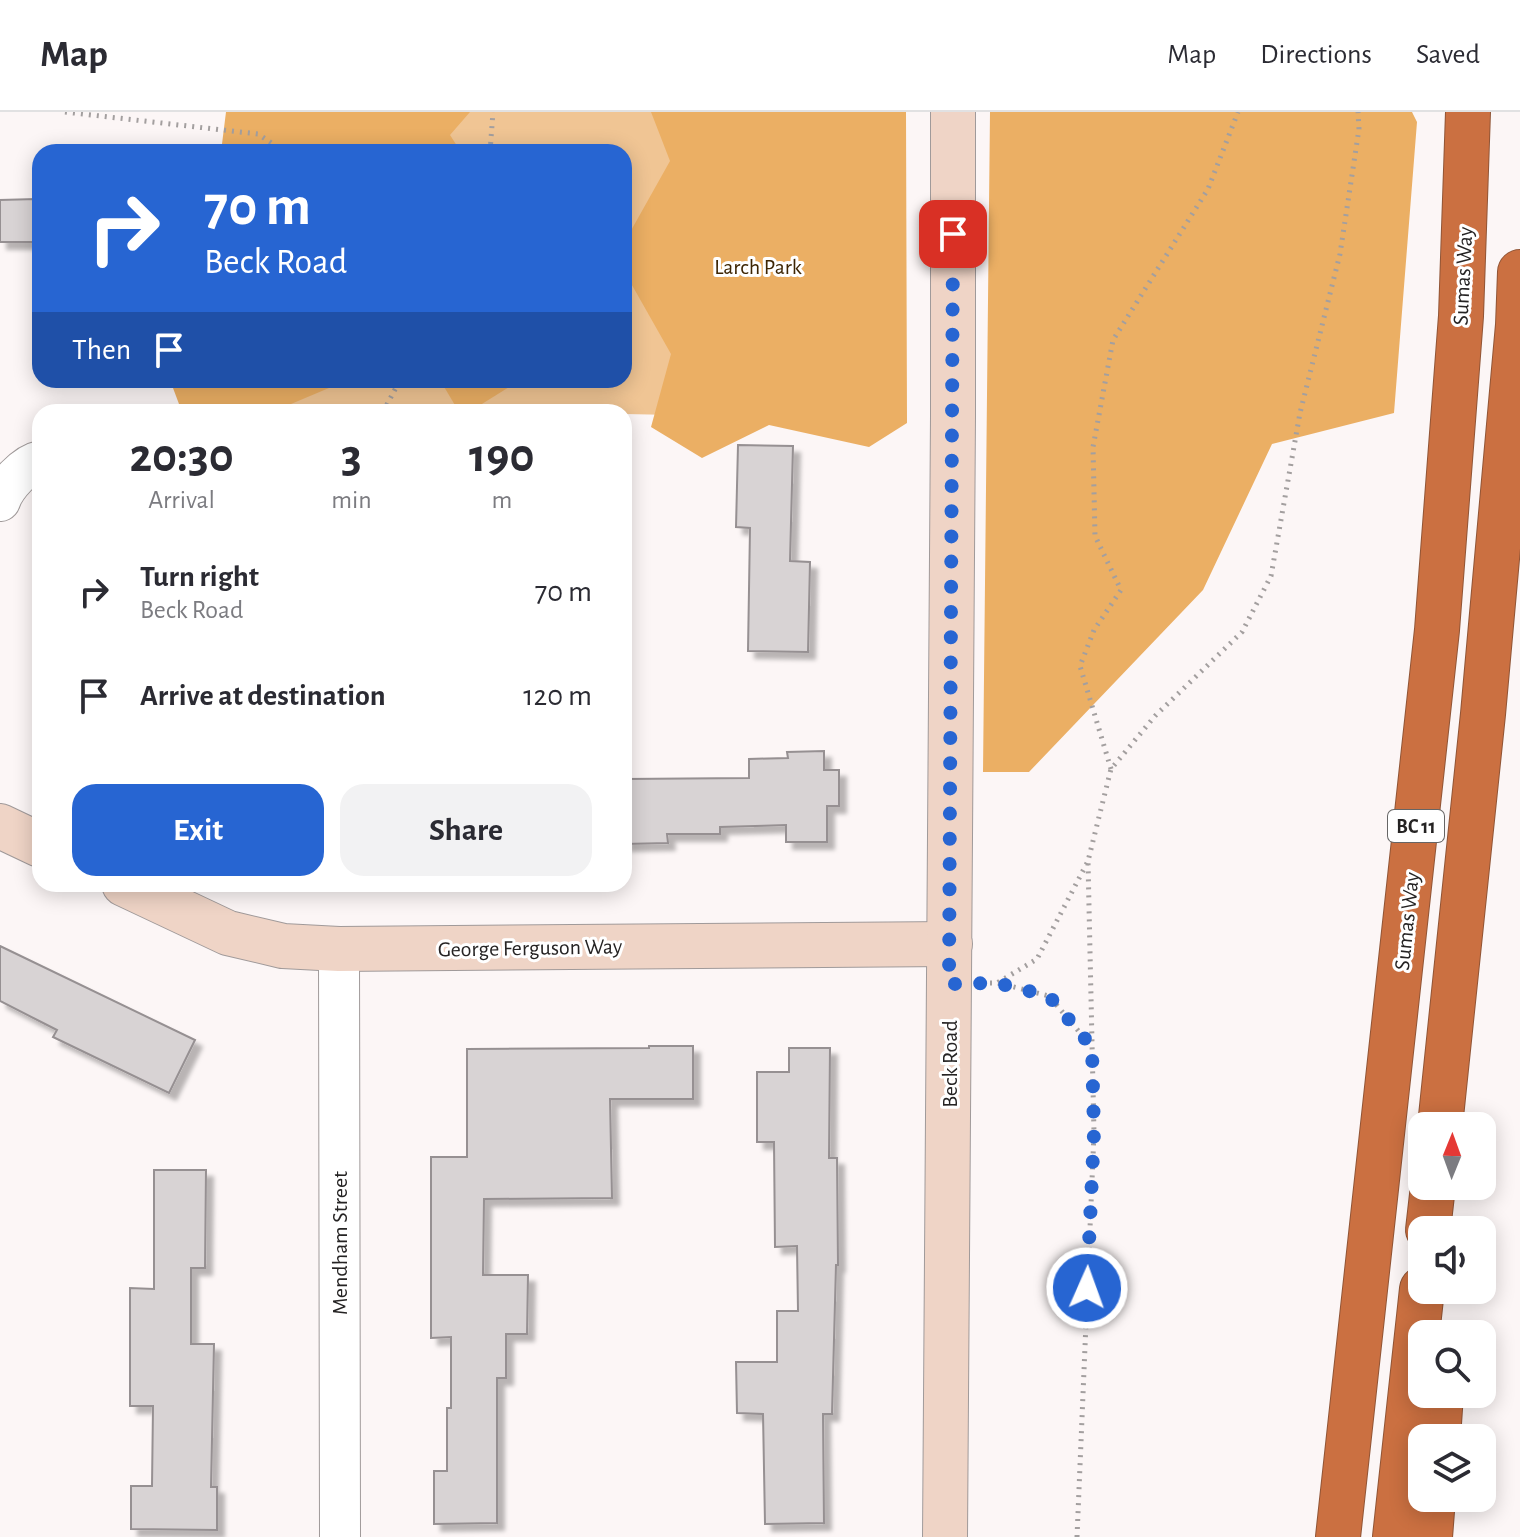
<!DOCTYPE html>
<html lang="en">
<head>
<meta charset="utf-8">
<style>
	body { margin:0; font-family:"Alegreya Sans",sans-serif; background:#f2f2f3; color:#2b2b33; height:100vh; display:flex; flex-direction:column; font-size:30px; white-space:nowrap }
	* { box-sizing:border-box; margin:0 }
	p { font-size:26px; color:#7c7c81 }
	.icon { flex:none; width:44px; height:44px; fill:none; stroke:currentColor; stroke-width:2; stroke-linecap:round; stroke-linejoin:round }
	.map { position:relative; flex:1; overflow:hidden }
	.sheet { position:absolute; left:32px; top:292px; width:600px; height:488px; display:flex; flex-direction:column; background:#fff; border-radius:24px; box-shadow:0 4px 20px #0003 }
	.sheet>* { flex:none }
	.hud { position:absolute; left:32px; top:32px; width:600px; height:244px; border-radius:24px; box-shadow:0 4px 20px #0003; background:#2765d2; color:#fff; overflow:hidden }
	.needle { width:52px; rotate:1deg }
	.tools { position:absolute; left:1408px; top:1000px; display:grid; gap:16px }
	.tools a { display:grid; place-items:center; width:88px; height:88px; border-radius:16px; background:#fff; box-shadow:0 4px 20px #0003; font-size:40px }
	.pin { position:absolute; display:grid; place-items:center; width:68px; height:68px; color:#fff; margin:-34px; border-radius:16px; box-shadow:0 4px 12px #0006 }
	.me { position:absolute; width:88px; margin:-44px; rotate:2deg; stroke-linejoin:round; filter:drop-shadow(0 0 6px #0008) }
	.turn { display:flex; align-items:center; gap:28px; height:168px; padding:0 40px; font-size:36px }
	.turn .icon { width:104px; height:104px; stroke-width:2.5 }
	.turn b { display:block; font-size:56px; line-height:68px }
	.then { display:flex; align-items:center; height:76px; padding:0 40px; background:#0003; gap:16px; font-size:30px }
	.eta { display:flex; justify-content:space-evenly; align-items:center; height:136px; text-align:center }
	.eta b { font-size:48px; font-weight:700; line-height:56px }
	.cta { display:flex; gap:16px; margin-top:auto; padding:16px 40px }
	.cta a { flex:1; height:92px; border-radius:24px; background:#2765d2; color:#fff; font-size:32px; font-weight:700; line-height:92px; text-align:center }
	.cta a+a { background:#f2f2f3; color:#2b2b33 }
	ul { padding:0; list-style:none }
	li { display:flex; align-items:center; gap:24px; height:104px; padding:0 40px }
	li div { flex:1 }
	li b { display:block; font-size:30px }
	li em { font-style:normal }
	header { display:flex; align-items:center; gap:48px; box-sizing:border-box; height:112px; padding:0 40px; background:#fff; border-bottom:2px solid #e1e1e2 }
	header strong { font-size:38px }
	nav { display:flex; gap:44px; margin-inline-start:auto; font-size:28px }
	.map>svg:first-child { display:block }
	.green { fill:#f0c594 }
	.forest { fill:#ebaf64 }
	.building { fill:#d8d3d4; stroke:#969092; stroke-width:2; filter:url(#shadow) }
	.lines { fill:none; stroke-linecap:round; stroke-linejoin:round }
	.street-casing { stroke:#a09a9a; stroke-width:42 }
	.secondary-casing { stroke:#a09a9a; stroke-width:46 }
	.highway-casing { stroke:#915536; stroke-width:46 }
	.path { stroke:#a39f9f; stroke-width:5; stroke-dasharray:2 6; stroke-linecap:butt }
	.street { stroke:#fff; stroke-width:40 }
	.secondary { stroke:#efd4c6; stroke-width:44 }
	.highway { stroke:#cb7041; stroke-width:44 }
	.route { stroke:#2765d2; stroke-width:14; stroke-dasharray:0 25.2 }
	.labels { text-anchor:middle; stroke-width:6; stroke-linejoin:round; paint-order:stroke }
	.shield { fill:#fff; stroke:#666565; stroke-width:2 }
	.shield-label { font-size:20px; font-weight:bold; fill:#252323 }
	.park-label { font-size:22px; fill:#3d2503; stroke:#fff }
	.street-label { font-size:22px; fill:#252323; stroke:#fff }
</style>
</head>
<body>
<header>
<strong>Map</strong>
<nav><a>Map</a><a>Directions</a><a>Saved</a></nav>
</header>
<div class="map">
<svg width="1520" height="1425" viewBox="0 0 1520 1425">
	<defs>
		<filter id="shadow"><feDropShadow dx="7" dy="7" stdDeviation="2" flood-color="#0004"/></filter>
	</defs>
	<rect width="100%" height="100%" fill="#fcf6f6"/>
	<polygon class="green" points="245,0 893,0 890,307 624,302 624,300 243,296 243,268 624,268 624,40 245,40"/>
	<g class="forest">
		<polygon points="226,0 470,0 450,23 461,40 221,40"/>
		<polygon points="651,0 906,0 907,311 869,335 769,313 702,346 651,315 671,242 624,159 624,131 670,49"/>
		<polygon points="990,0 1412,0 1417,10 1394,301 1272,332 1203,478 1029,660 983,660"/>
		<polygon points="170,268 348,268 272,300 182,300"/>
		<polygon points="440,268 510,268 511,274 469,300 459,300"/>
	</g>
	<g class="building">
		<polygon points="36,87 37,130 0,130 0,88"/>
		<polygon points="738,333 793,334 790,449 810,450 808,540 748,539 750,416 736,415"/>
		<polygon points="824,639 824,658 839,658 839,694 827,694 827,730 786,730 786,713 720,715 720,722 667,722 668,731 624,732 624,667 749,666 749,647 788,646 787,640"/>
		<polygon points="0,834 195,928 169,981 53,925 57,918 0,889"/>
		<polygon points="649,934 693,934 693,987 610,987 612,1086 484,1087 483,1163 528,1163 527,1222 506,1222 506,1266 497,1266 497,1411 434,1412 434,1359 447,1359 447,1296 451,1296 451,1225 431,1226 431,1045 467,1045 467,937 649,936"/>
		<polygon points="789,936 830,936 829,1046 837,1046 838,1153 836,1153 832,1302 823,1302 824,1411 765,1412 763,1302 737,1301 736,1250 777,1250 777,1199 798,1199 797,1134 775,1135 774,1030 757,1030 757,960 789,960"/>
		<polygon points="154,1058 206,1058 205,1156 191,1156 191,1232 214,1232 211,1375 217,1375 217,1418 131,1417 131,1374 152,1374 153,1294 130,1294 130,1176 154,1177"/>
	</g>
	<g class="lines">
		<defs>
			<g id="street">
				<path d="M0 389C5 374 25 352 40 349"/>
				<polyline points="339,837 340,1425"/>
			</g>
			<g id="secondary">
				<polyline points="0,714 40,733"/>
				<polyline points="124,772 228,821 283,834 339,837 950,832"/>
				<polyline points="945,1425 953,304 953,0"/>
			</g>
			<g id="highway">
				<polyline points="1440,1014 1483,602 1518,213 1520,160"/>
				<polyline points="1428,1118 1433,1074"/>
				<polyline points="1438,1326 1441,1282"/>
				<polyline points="1338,1425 1437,518 1461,204 1468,0"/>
				<polyline points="1395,1425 1422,1177"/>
				<polyline points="1430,1425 1433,1386"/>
			</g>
		</defs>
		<use href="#street" class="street-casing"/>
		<use href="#secondary" class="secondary-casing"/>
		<use href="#highway" class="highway-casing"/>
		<g class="path">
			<polyline points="65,0 258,22 285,40"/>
			<polyline points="490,40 493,0"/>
			<polyline points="383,300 400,268"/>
			<polyline points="1111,657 1080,554 1094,518 1121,478 1095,424 1093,335 1113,228 1208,77 1238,0"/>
			<polyline points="990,871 997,871 1037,847 1087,751"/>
			<polyline points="998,871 1049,884 1091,934"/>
			<polyline points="1077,1425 1094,1021 1088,749 1111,657 1155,604 1242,520 1271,464 1300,301 1340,142 1359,17 1358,0"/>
		</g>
		<use href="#street" class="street"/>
		<use href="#secondary" class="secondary"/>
		<use href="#highway" class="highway"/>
	</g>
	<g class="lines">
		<polyline class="route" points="953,122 949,872 997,871 1049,884 1092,935 1094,1021 1087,1176"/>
	</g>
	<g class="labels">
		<rect class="shield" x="1388" y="698" width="56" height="32" rx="6"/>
		<g class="shield-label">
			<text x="1416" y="721">BC 11</text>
		</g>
		<g class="park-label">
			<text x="758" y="162">Larch Park</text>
		</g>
		<g class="street-label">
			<text transform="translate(1462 164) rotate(-87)" y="8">Sumas Way</text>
			<text transform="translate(1406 809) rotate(-84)" y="8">Sumas Way</text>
			<text transform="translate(530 835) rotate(-1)" y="8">George Ferguson Way</text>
			<text transform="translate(949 952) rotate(-90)" y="8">Beck Road</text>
			<text transform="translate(339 1131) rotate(-90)" y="8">Mendham Street</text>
		</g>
	</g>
</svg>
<div class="tools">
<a><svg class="needle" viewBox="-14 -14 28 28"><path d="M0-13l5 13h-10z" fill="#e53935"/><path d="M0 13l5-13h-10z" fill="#7c7c81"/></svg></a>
<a><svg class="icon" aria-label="sound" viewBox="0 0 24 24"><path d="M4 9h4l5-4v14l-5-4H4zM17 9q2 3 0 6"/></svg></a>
<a><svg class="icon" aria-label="search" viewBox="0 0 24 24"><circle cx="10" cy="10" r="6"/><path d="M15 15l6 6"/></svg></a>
<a><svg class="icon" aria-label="layers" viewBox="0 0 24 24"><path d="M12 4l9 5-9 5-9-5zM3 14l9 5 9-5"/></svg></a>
</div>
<div class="pin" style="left:953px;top:122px;background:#d93025"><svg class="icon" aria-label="arrive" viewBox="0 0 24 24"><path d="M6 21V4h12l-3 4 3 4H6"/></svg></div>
<svg class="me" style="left:1087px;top:1176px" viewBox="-20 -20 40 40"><circle r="17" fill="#2765d2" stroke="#fff" stroke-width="3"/><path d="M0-11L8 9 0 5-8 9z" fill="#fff"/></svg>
<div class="hud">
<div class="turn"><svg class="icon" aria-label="right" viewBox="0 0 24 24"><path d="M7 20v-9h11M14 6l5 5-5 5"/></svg><div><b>70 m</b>Beck Road</div></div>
<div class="then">Then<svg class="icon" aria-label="arrive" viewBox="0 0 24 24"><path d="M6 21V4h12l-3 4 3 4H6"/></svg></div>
</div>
<section class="sheet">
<div class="eta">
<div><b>20:30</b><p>Arrival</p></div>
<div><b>3</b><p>min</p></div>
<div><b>190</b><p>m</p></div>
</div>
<ul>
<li><svg class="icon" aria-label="right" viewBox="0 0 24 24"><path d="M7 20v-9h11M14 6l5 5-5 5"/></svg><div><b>Turn right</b><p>Beck Road</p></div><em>70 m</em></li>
<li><svg class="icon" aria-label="arrive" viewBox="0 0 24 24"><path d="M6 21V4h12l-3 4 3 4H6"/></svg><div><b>Arrive at destination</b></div><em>120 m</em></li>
</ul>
<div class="cta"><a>Exit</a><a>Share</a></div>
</section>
</div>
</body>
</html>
